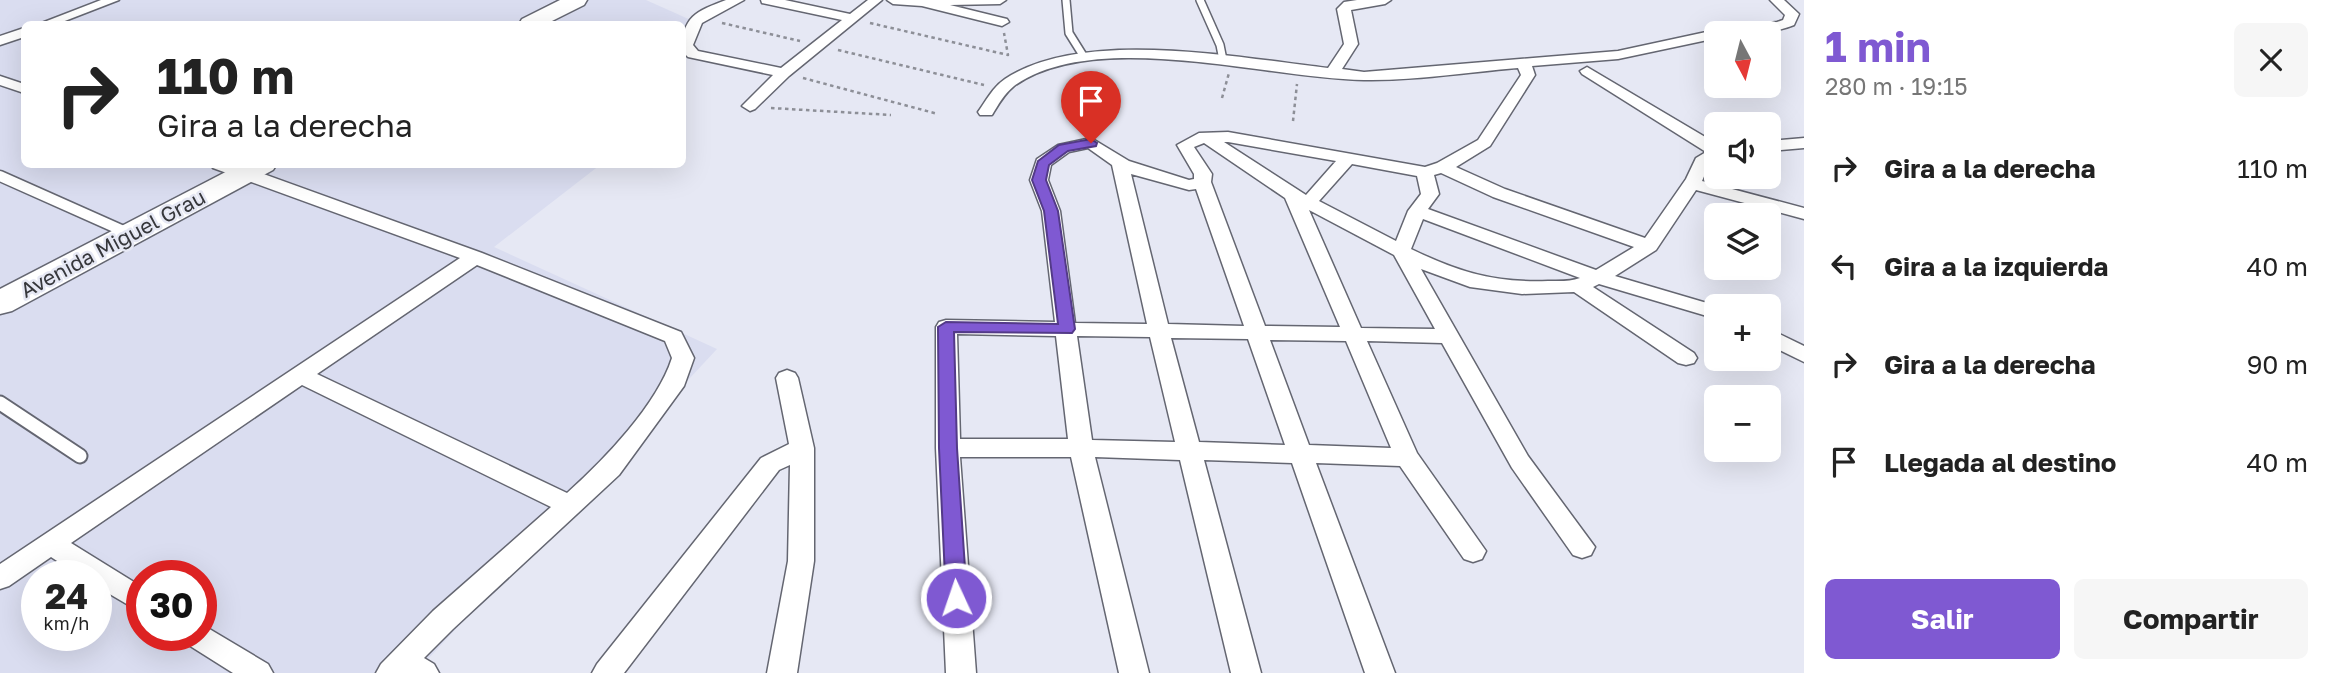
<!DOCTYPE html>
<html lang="es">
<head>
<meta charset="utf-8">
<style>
	body { margin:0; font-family:"Golos Text",sans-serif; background:#f6f6f6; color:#222; height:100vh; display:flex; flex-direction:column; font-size:26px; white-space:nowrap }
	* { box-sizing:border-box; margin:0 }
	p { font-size:23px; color:#767676 }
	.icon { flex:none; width:38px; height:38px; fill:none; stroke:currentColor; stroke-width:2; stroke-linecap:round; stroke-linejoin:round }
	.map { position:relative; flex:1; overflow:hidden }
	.drawer { display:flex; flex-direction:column; background:#fff; width:525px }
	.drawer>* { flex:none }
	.hud { position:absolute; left:21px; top:21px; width:665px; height:147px; border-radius:10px; box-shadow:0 7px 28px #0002; background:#fff; color:#222; overflow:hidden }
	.needle { width:46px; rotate:173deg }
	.controls { position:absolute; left:1704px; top:21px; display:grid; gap:14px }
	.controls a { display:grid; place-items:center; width:77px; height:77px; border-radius:10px; background:#fff; box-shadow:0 7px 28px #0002; font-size:35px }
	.speed { position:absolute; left:21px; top:560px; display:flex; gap:14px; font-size:35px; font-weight:700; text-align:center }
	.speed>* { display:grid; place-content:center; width:91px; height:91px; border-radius:50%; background:#fff; box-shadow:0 7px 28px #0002; line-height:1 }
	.speed small { font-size:18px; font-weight:400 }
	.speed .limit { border:10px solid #d22; background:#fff; color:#111 }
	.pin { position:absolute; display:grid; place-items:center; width:60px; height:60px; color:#fff; margin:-72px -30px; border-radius:50% 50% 50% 0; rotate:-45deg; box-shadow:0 0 7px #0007 }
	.pin .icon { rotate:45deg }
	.me { position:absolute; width:77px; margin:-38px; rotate:357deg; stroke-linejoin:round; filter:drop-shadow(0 0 5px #0008) }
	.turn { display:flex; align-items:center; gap:24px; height:147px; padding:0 21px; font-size:32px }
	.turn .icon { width:91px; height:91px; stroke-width:2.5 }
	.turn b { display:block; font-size:49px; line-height:60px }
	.round { display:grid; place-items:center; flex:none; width:74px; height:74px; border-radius:10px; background:#f6f6f6 }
	.overview { display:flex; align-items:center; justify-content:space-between; height:119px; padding:0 21px }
	h1 { font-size:42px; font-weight:700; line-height:52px; color:#7f59d2 }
	.action { display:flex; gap:14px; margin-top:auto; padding:14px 21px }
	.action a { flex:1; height:80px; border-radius:10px; background:#7f59d2; color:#fff; font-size:28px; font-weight:700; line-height:80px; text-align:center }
	.action a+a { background:#f6f6f6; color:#222 }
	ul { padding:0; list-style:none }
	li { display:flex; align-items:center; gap:21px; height:98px; padding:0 21px }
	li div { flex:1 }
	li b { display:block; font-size:26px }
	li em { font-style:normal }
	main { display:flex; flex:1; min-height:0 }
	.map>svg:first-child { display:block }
	.built { fill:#daddf0; fill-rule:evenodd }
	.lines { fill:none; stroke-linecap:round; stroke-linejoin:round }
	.service-far2-casing { stroke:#646671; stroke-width:10 }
	.service-far1-casing { stroke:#646671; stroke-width:13 }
	.service-casing { stroke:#646671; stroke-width:17 }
	.minor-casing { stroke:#646671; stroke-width:3 }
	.primary-casing { stroke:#646671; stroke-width:3 }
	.path { stroke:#8d8f97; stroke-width:2.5; stroke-dasharray:3.5 3.5; stroke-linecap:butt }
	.service-far2 { stroke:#fff; stroke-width:7 }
	.service-far1 { stroke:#fff; stroke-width:10 }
	.service { stroke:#fff; stroke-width:13 }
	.minor { fill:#fff; fill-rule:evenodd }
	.primary { fill:#fff; fill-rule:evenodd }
	.route { fill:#7f59d2; stroke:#533a88; stroke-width:2 }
	.labels { text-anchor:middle; stroke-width:5; stroke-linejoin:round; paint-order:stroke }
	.street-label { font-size:21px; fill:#36373b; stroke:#e6e8f4 }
</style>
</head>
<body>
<main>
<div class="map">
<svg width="1804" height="673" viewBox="0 0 1804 673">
	<rect width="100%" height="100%" fill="#e6e8f4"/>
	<path class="built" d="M0 0H646L702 25 683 36 682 24H24V164L600 165 494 247 717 349 415 673H0ZM37 576H96V635H37ZM142 576H201V635H142Z"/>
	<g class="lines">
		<defs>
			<g id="service-far2">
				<polyline points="1066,0 1069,33 1084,57"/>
				<polyline points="1200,0 1220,45 1223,60"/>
			</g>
			<polyline id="service-far1" points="0,176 128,233"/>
			<polyline id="service" points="0,403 80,456"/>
			<g id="minor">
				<polygon points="101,0 119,0 57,24 39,24"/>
				<path d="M726 0H744L702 23 693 45 698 51 781 68 842 20 762 3 761 0H785L850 14 868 0H882L789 76 755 109 750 111 742 106 773 75 688 57 682 51C682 16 697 11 726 0Z"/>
				<polygon points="887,0 1006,0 1000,4 950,5 1007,19 1009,22 1002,26 922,6 893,4"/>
				<path d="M1357 0H1391L1385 4 1351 10 1358 44 1342 69 1364 72 1618 51 1720 29 1777 22 1783 20 1785 15 1770 0H1784L1799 14 1794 25C1770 35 1742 33 1717 33V38L1618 59 1532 66 1535 75 1490 146 1456 167 1505 189 1645 238 1686 179 1696 158 1706 152 1582 74 1580 71 1587 67 1717 144V160L1709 165 1702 181 1804 208V219L1696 190 1656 250 1615 276 1717 306V319L1599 284 1593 287 1694 353 1697 358 1694 363 1686 365 1678 363 1574 292 1522 294 1470 287 1421 269 1528 456 1595 547 1591 555 1582 558 1573 555 1512 468 1442 343 1367 341 1417 453 1486 551 1482 559 1473 562 1464 559 1400 466 1316 463 1395 673H1365L1292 463 1204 460 1261 673H1231L1180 460 1095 457 1149 673H1119L1071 457H960L976 673H946L936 448V327L939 322 946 320 1055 322 1042 211 1030 180 1037 159 1058 145 1091 138 1129 161 1189 180 1194 179V174L1177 145 1199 133 1228 132 1425 167 1437 163 1478 140 1521 75 1518 68C1469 72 1413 81 1364 80 1270 79 1095 27 1014 86 1004 94 998 105 992 115H980L978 112C986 101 993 87 1005 79 1083 27 1239 58 1328 68L1344 44 1337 9 1344 2ZM1224 142H1228L1336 161 1306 195ZM1204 143 1285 198 1340 327 1265 326 1211 182 1212 174 1194 147ZM1088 148 1112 165 1147 324 1075 323 1060 211 1048 180 1051 165 1069 152ZM1352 164 1417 176 1421 194 1408 211 1396 241 1319 201ZM1441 173 1493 197 1634 247 1596 270 1428 209 1439 194 1434 175ZM1131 174 1189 190 1196 189 1244 326 1168 324ZM1309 210 1394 255 1435 329 1361 328ZM1423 219 1580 278C1570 282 1558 281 1548 281 1495 283 1458 272 1411 249ZM957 334 1056 336 1068 439H960ZM1077 336 1150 337 1175 442 1092 440ZM1171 338 1248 339 1285 445 1199 442ZM1270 340 1346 341 1391 448 1309 445Z"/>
				<polygon points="24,28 24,37 0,45 0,36"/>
				<polygon points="0,76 24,84 24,93 0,85"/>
				<polygon points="1804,138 1804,148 1769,151 1769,141"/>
				<path d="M211 164H236L482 253 681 332 694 358 684 386 619 475 453 629 424 658 434 664 439 673H376L381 664 433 611 551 507 302 385 71 543 142 587V613L96 586V576H80L51 557 9 586 0 589V564L460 258 213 168ZM477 265 665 341 672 358C657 405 604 460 567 493L317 374Z"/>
				<polygon points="1769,329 1804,346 1804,362 1769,345"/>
				<polygon points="787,370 795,373 798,378 814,448 814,561 797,673 767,673 788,561 790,465 779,470 624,673 592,673 597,664 761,458 789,444 776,378 779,373"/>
				<polygon points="201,624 268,664 273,673 233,673 187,644 183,635 201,635"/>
			</g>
			<g id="primary">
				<polygon points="560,0 587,0 584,5 546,24 519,24 522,19"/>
				<polygon points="241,164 277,164 273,170 12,311 0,314 0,289"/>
			</g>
		</defs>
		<use href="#service-far2" class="service-far2-casing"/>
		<use href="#service-far1" class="service-far1-casing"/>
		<use href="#service" class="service-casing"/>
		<use href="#minor" class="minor-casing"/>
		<use href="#primary" class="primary-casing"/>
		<g class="path">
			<polyline points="722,23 800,41"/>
			<polyline points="870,23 1008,55 1004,33"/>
			<polyline points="838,50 984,85"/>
			<polyline points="803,78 938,114"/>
			<polyline points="1222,98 1229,73"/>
			<polyline points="771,108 891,115"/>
			<polyline points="1293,121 1297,84"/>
		</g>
		<use href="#service-far2" class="service-far2"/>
		<use href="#service-far1" class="service-far1"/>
		<use href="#service" class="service"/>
		<use href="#minor" class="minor"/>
		<use href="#primary" class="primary"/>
	</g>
	<polygon class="route" points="1091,139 1097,143 1096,146 1068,151 1049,165 1046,180 1058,211 1075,329 1072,333 954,332 957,448 967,598 964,604 956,607 949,604 946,598 939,448 938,327 946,322 1058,324 1044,211 1032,180 1038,161 1059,145"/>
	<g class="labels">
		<g class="street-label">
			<text transform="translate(113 244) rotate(-28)" y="7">Avenida Miguel Grau</text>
		</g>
	</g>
</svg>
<div class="controls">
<a><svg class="needle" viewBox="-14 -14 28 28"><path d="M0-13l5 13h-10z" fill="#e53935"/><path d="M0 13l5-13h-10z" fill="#767676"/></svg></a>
<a><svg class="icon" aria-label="sound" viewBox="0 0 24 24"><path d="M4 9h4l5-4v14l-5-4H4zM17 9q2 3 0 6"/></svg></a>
<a><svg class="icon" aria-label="layers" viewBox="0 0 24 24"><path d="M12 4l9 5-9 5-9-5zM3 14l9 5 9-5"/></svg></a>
<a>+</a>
<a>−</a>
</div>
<div class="speed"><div>24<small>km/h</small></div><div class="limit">30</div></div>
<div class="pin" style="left:1091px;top:143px;background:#d93025"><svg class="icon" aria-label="arrive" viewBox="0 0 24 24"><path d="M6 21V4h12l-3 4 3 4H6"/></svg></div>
<svg class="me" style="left:956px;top:598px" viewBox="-20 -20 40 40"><circle r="17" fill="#7f59d2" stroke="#fff" stroke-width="3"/><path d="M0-11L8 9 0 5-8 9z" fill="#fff"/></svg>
<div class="hud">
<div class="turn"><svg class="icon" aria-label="right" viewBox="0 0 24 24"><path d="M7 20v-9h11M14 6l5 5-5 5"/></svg><div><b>110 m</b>Gira a la derecha</div></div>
</div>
</div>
<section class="drawer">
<div class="overview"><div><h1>1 min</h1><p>280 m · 19:15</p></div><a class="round"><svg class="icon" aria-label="close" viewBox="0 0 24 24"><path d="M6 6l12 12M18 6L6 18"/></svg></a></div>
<ul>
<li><svg class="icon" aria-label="right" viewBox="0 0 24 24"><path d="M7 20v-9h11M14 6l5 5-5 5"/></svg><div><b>Gira a la derecha</b></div><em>110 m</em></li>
<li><svg class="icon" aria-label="left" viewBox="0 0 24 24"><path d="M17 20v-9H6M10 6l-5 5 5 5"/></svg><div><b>Gira a la izquierda</b></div><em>40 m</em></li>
<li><svg class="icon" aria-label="right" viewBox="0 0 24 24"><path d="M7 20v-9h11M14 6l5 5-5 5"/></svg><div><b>Gira a la derecha</b></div><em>90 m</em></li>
<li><svg class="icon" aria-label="arrive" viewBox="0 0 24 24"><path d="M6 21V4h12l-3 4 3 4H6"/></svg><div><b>Llegada al destino</b></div><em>40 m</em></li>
</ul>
<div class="action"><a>Salir</a><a>Compartir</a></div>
</section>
</main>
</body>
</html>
